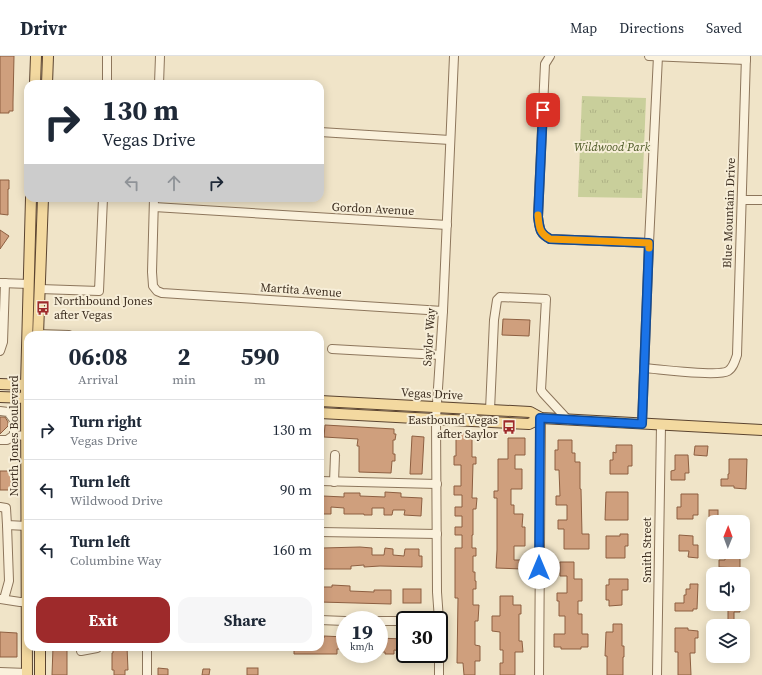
<!DOCTYPE html>
<html lang="en">
<head>
<meta charset="utf-8">
<style>
	body { margin:0; font-family:"Source Serif 4",serif; background:#f6f6f7; color:#1f2937; height:100vh; display:flex; flex-direction:column; font-size:15px; white-space:nowrap }
	* { box-sizing:border-box; margin:0 }
	p { font-size:13px; color:#747a83 }
	.icon { flex:none; width:22px; height:22px; fill:none; stroke:currentColor; stroke-width:2; stroke-linecap:round; stroke-linejoin:round }
	.map { position:relative; flex:1; overflow:hidden }
	.details { position:absolute; left:24px; top:275px; width:300px; height:320px; display:flex; flex-direction:column; background:#fff; border-radius:12px; box-shadow:0 2px 10px #0003 }
	.details>* { flex:none }
	.banner { position:absolute; left:24px; top:24px; width:300px; height:122px; border-radius:12px; box-shadow:0 2px 10px #0003; background:#fff; color:#1f2937; overflow:hidden }
	.needle { width:26px; rotate:1deg }
	.fabs { position:absolute; left:706px; top:459px; display:grid; gap:8px }
	.fabs a { display:grid; place-items:center; width:44px; height:44px; border-radius:8px; background:#fff; box-shadow:0 2px 10px #0003; font-size:20px }
	.speed { position:absolute; left:336px; top:555px; display:flex; gap:8px; font-size:20px; font-weight:700; text-align:center }
	.speed>* { display:grid; place-content:center; width:52px; height:52px; border-radius:50%; background:#fff; box-shadow:0 2px 10px #0003; line-height:1 }
	.speed small { font-size:10px; font-weight:400 }
	.speed .limit { border:2px solid #111; border-radius:6px; background:#fff; color:#111 }
	.pin { position:absolute; display:grid; place-items:center; width:34px; height:34px; color:#fff; margin:-17px; border-radius:8px; box-shadow:0 2px 6px #0006 }
	.me { position:absolute; width:44px; margin:-22px; rotate:0deg; stroke-linejoin:round; filter:drop-shadow(0 0 3px #0008) }
	.turn { display:flex; align-items:center; gap:14px; height:84px; padding:0 12px; font-size:18px }
	.turn .icon { width:52px; height:52px; stroke-width:2.5 }
	.turn b { display:block; font-size:28px; line-height:34px }
	.lanes { display:flex; align-items:center; height:38px; padding:0 12px; background:#0003; justify-content:center; gap:20px; direction:ltr }
	.lanes .off { opacity:.35 }
	.eta { display:flex; justify-content:space-evenly; align-items:center; height:68px; text-align:center }
	.eta b { font-size:24px; font-weight:700; line-height:28px }
	.cta { display:flex; gap:8px; margin-top:auto; padding:8px 12px }
	.cta a { flex:1; height:46px; border-radius:12px; background:#9e2a2b; color:#fff; font-size:16px; font-weight:700; line-height:46px; text-align:center }
	.cta a+a { background:#f6f6f7; color:#1f2937 }
	ul { padding:0; list-style:none }
	li { display:flex; align-items:center; gap:12px; height:60px; padding:0 12px; border-top:1px solid #e0e1e3 }
	li div { flex:1 }
	li b { display:block; font-size:15px }
	li em { font-style:normal }
	header { display:flex; align-items:center; gap:24px; box-sizing:border-box; height:56px; padding:0 20px; background:#fff; border-bottom:1px solid #e0e1e3 }
	header strong { font-size:19px }
	nav { display:flex; gap:22px; margin-inline-start:auto; font-size:14px }
	.map>svg:first-child { display:block }
	.grass { fill:url(#grass-tufts) }
	.building { fill:#cf9f7d; stroke:#8d5f41 }
	.lines { fill:none; stroke-linecap:round; stroke-linejoin:round }
	.minor-casing { stroke:#8d765c; stroke-width:10 }
	.major-casing { stroke:#5b4430; stroke-width:12 }
	.minor { stroke:#faf1dc; stroke-width:8 }
	.major { stroke:#f3d9a0; stroke-width:10 }
	.route-casing { stroke:#114b97; stroke-width:10 }
	.route { stroke:#1a73e8; stroke-width:7 }
	.slow { stroke:#f59e0b; stroke-width:7 }
	.labels { text-anchor:middle; stroke-width:4; stroke-linejoin:round; paint-order:stroke }
	.park-label { font-size:12px; font-style:italic; fill:#4d5a26; stroke:#f7eed8 }
	.street-label { font-size:12px; fill:#3d2e20; stroke:#f7eed8 }
	.poi-label { font-size:12px; fill:#3d2e20; stroke:#f7eed8; text-anchor:start }
</style>
</head>
<body>
<header>
<strong>Drivr</strong>
<nav><a>Map</a><a>Directions</a><a>Saved</a></nav>
</header>
<div class="map">
<svg width="762" height="619" viewBox="0 0 762 619">
	<defs>
		<pattern id="grass-tufts" width="24" height="20" patternUnits="userSpaceOnUse"><rect width="24" height="20" fill="#c9cf9b"/><path d="M3 7l-1-3M5 7V3M7 7l1-3M15 17l-1-3M17 17v-4M19 17l1-3" fill="none" stroke="#aeb285"/></pattern>
	</defs>
	<rect width="100%" height="100%" fill="#f0e4c8"/>
	<polygon class="grass" points="582,40 646,42 642,142 578,141"/>
	<g class="building">
		<polygon points="0,0 14,0 13,46 13,55 9,55 9,57 0,57"/>
		<polygon points="0,124 9,124 9,133 8,133 8,159 0,158"/>
		<polygon points="0,174 9,180 0,193"/>
		<polygon points="503,263 530,264 529,280 502,279"/>
		<polygon points="0,361 5,361 8,366 8,370 0,378"/>
		<polygon points="325,369 394,373 394,378 396,378 395,384 393,384 393,398 395,398 395,405 392,405 391,417 359,416 359,390 357,390 358,383 324,381"/>
		<polygon points="456,377 472,377 472,401 476,401 476,408 473,408 472,442 477,442 476,453 473,453 473,479 472,479 472,492 476,492 476,500 473,500 473,516 475,516 475,525 476,525 476,533 473,533 473,549 479,549 478,565 475,565 475,589 480,590 480,605 475,605 475,619 464,619 463,607 457,607 458,542 455,542 455,492 462,492 462,479 455,479 455,471 462,471 462,460 455,460 455,451 462,451 462,439 454,439 454,430 461,430 461,409 454,409 454,400 456,400"/>
		<polygon points="412,380 424,381 422,418 410,418"/>
		<polygon points="508,382 525,382 525,399 515,399 515,413 522,413 522,433 511,433 511,449 514,449 514,458 523,458 522,471 525,471 525,490 514,490 514,504 522,504 522,513 496,512 497,494 497,442 494,442 494,435 498,435 498,403 508,403"/>
		<polygon points="558,384 572,384 572,397 575,397 575,406 580,406 580,433 581,433 582,478 589,478 589,493 564,493 564,473 558,473 558,464 567,464 567,449 556,449 556,440 560,440 559,414 555,414 555,394 558,394"/>
		<polygon points="616,389 632,389 632,410 628,410 628,418 610,418 610,404 613,404 613,396 616,397"/>
		<polygon points="695,390 708,390 707,400 694,399"/>
		<polygon points="675,399 688,399 689,417 685,417 685,424 671,424 671,415 675,414"/>
		<polygon points="729,403 747,403 746,433 734,432 734,430 721,430 721,423 728,423 728,418 729,418"/>
		<rect x="0" y="415" width="13" height="19"/>
		<polygon points="385,436 401,437 401,441 422,442 421,460 404,459 405,454 393,454 392,459 384,459 384,452 372,452 372,459 364,459 364,458 344,458 344,452 331,451 331,458 323,458 323,440 344,441 344,437 360,437 360,440 385,441"/>
		<polygon points="606,436 628,436 628,464 605,464"/>
		<polygon points="681,438 698,438 698,459 693,459 693,463 677,463 677,451 681,451"/>
		<rect x="709" y="454" width="9" height="7"/>
		<polygon points="620,478 628,478 628,490 625,490 625,502 606,502 606,480 620,480"/>
		<polygon points="679,479 693,480 693,489 698,489 698,502 688,501 689,495 679,495"/>
		<polygon points="360,491 372,492 372,499 384,499 385,492 393,493 393,499 404,500 405,493 419,493 419,500 422,500 422,511 380,510 364,511 364,509 351,510 351,513 323,513 323,492"/>
		<polygon points="725,496 740,496 740,512 719,511 719,504 725,504"/>
		<polygon points="560,506 574,506 574,523 582,523 582,545 578,545 578,558 582,558 582,578 588,578 588,591 581,591 581,593 561,593 561,591 554,591 554,578 565,578 565,560 559,560 559,545 557,545 557,537 567,537 567,520 560,520"/>
		<polygon points="609,523 628,523 628,534 622,534 622,549 609,550 609,544 606,544 606,529 609,529"/>
		<polygon points="690,528 698,528 697,553 693,553 693,555 675,555 675,547 684,547 684,539 686,539 686,533 690,533"/>
		<polygon points="332,529 350,530 350,535 374,536 374,534 391,534 391,548 320,546 320,531 332,531"/>
		<rect x="403" y="533" width="18" height="14"/>
		<polygon points="500,540 513,540 513,549 521,549 521,558 519,558 519,585 522,585 523,596 515,596 515,619 500,619 500,607 503,607 503,594 500,594 500,576 492,575 492,560 500,560"/>
		<polygon points="728,548 740,548 740,556 734,556 734,570 728,570"/>
		<polygon points="613,568 622,568 622,590 624,590 624,601 623,601 623,619 607,619 607,600 605,600 606,576 613,576"/>
		<polygon points="675,572 688,572 688,574 698,575 698,582 695,582 695,597 690,597 691,619 678,619 678,596 675,596"/>
		<polygon points="0,576 17,577 17,601 0,601"/>
		<polygon points="324,580 345,581 345,593 337,593 337,598 294,598 294,591 320,591 320,582 324,582"/>
		<polygon points="379,582 403,583 403,595 394,594 394,598 385,598 385,596 379,596"/>
		<polygon points="53,591 67,591 67,619 52,619"/>
		<polygon points="113,591 127,591 128,614 125,614 125,619 114,619 114,614 112,614 112,597 113,597"/>
		<polygon points="158,612 168,613 168,619 158,619"/>
		<rect x="247" y="612" width="11" height="7"/>
		<polygon points="203,613 210,613 209,619 202,619"/>
	</g>
	<g class="lines">
		<defs>
			<g id="minor">
				<path d="M550 0 545 8 538 161C540 173 539 177 550 183L649 187"/>
				<polyline points="649,0 746,4"/>
				<polyline points="107,28 107,0"/>
				<polyline points="159,28 160,0"/>
				<polyline points="320,76 450,84"/>
				<polyline points="154,142 152,216 153,230 157,235 162,237 443,255"/>
				<polyline points="742,144 762,144"/>
				<polyline points="154,151 447,169"/>
				<polyline points="1,227 29,228"/>
				<polyline points="40,233 99,235 103,142"/>
				<polyline points="39,278 69,279"/>
				<polyline points="332,293 440,299"/>
				<polyline points="0,295 3,286 5,227"/>
				<path d="M644 312C659 313 718 321 728 315 733 312 735 305 737 299L746 0"/>
				<polyline points="490,354 494,264 497,244 500,241 546,243 541,334 543,337 568,364"/>
				<polyline points="0,355 8,356 14,364 14,379 26,380"/>
				<polyline points="642,368 649,187 658,0"/>
				<polyline points="0,384 7,384 14,379"/>
				<polyline points="320,425 437,428"/>
				<polyline points="334,426 335,399"/>
				<polyline points="0,451 6,452 7,469 27,470"/>
				<polyline points="320,476 437,478"/>
				<polyline points="0,543 20,546 27,546"/>
				<polyline points="4,543 9,525 7,469"/>
				<polyline points="320,564 345,565"/>
				<polyline points="439,564 437,536 436,363 443,255 454,0"/>
				<polyline points="379,565 405,565"/>
				<polyline points="81,595 97,592 97,591"/>
				<polyline points="0,616 27,617"/>
				<polyline points="147,619 147,591"/>
				<polyline points="439,619 439,598"/>
				<polyline points="539,619 541,362"/>
				<polyline points="657,619 661,369"/>
			</g>
			<g id="major">
				<polyline points="35,28 36,0"/>
				<polyline points="47,28 48,0"/>
				<polyline points="38,279 43,142"/>
				<polyline points="0,328 28,329"/>
				<polyline points="0,341 28,342"/>
				<polyline points="320,345 530,356 541,362 762,374"/>
				<polyline points="320,357 529,368 541,362"/>
				<polyline points="40,591 40,619"/>
				<polyline points="27,619 26,329 31,142"/>
			</g>
		</defs>
		<use href="#minor" class="minor-casing"/>
		<use href="#major" class="major-casing"/>
		<use href="#minor" class="minor"/>
		<use href="#major" class="major"/>
	</g>
	<g class="lines">
		<defs>
			<path id="route" d="M539 512 540 362 642 368 649 187 550 183C539 177 540 173 538 161L543 54"/>
		</defs>
		<use href="#route" class="route-casing"/>
		<use href="#route" class="route"/>
		<path class="slow" d="M538 159C539 171 539 177 550 183L649 187V192"/>
	</g>
	<defs>
		<symbol id="bus-bare" viewBox="-9 -9 18 18"><path d="M-5-6H5V4H4V6H2V4H-2V6H-4V4H-5ZM-3.5-4V0h7V-4ZM-3.5 1.2v1.5H-2V1.2ZM2 1.2v1.5H3.5V1.2Z" fill="#9e2a2b" stroke="#f7eed8" stroke-width="2.5" paint-order="stroke"/></symbol>
	</defs>
	<g fill-rule="evenodd">
		<use href="#bus-bare" x="33" y="242" width="20" height="20"/>
		<use href="#bus-bare" x="499" y="361" width="20" height="20"/>
	</g>
	<g class="labels">
		<g class="park-label">
			<text x="612" y="95">Wildwood Park</text>
		</g>
		<g class="street-label">
			<text transform="translate(373 153) rotate(3)" y="4">Gordon Avenue</text>
			<text transform="translate(729 157) rotate(-88)" y="4">Blue Mountain Drive</text>
			<text transform="translate(301 234) rotate(4)" y="4">Martita Avenue</text>
			<text transform="translate(429 281) rotate(-86)" y="4">Saylor Way</text>
			<text transform="translate(432 338) rotate(3)" y="4">Vegas Drive</text>
			<text transform="translate(14 380) rotate(-90)" y="4">North Jones Boulevard</text>
			<text transform="translate(647 494) rotate(-90)" y="4">Smith Street</text>
		</g>
		<g class="poi-label">
			<text x="54" y="249">Northbound Jones<tspan x="54" dy="14">after Vegas</tspan></text>
			<text x="498" y="368" text-anchor="end">Eastbound Vegas<tspan x="498" dy="14">after Saylor</tspan></text>
		</g>
	</g>
</svg>
<div class="fabs">
<a><svg class="needle" viewBox="-14 -14 28 28"><path d="M0-13l5 13h-10z" fill="#e53935"/><path d="M0 13l5-13h-10z" fill="#747a83"/></svg></a>
<a><svg class="icon" aria-label="sound" viewBox="0 0 24 24"><path d="M4 9h4l5-4v14l-5-4H4zM17 9q2 3 0 6"/></svg></a>
<a><svg class="icon" aria-label="layers" viewBox="0 0 24 24"><path d="M12 4l9 5-9 5-9-5zM3 14l9 5 9-5"/></svg></a>
</div>
<div class="speed"><div>19<small>km/h</small></div><div class="limit">30</div></div>
<div class="pin" style="left:543px;top:54px;background:#d93025"><svg class="icon" aria-label="arrive" viewBox="0 0 24 24"><path d="M6 21V4h12l-3 4 3 4H6"/></svg></div>
<svg class="me" style="left:539px;top:512px" viewBox="-20 -20 40 40"><circle r="19" fill="#fff"/><path d="M0-13L10 11 0 6-10 11z" fill="#1a73e8"/></svg>
<div class="banner">
<div class="turn"><svg class="icon" aria-label="right" viewBox="0 0 24 24"><path d="M7 20v-9h11M14 6l5 5-5 5"/></svg><div><b>130 m</b>Vegas Drive</div></div>
<div class="lanes"><svg class="icon off" aria-label="left" viewBox="0 0 24 24"><path d="M17 20v-9H6M10 6l-5 5 5 5"/></svg><svg class="icon off" aria-label="ahead" viewBox="0 0 24 24"><path d="M12 20V5M6 11l6-6 6 6"/></svg><svg class="icon" aria-label="right" viewBox="0 0 24 24"><path d="M7 20v-9h11M14 6l5 5-5 5"/></svg></div>
</div>
<section class="details">
<div class="eta">
<div><b>06:08</b><p>Arrival</p></div>
<div><b>2</b><p>min</p></div>
<div><b>590</b><p>m</p></div>
</div>
<ul>
<li><svg class="icon" aria-label="right" viewBox="0 0 24 24"><path d="M7 20v-9h11M14 6l5 5-5 5"/></svg><div><b>Turn right</b><p>Vegas Drive</p></div><em>130 m</em></li>
<li><svg class="icon" aria-label="left" viewBox="0 0 24 24"><path d="M17 20v-9H6M10 6l-5 5 5 5"/></svg><div><b>Turn left</b><p>Wildwood Drive</p></div><em>90 m</em></li>
<li><svg class="icon" aria-label="left" viewBox="0 0 24 24"><path d="M17 20v-9H6M10 6l-5 5 5 5"/></svg><div><b>Turn left</b><p>Columbine Way</p></div><em>160 m</em></li>
</ul>
<div class="cta"><a>Exit</a><a>Share</a></div>
</section>
</div>
</body>
</html>
